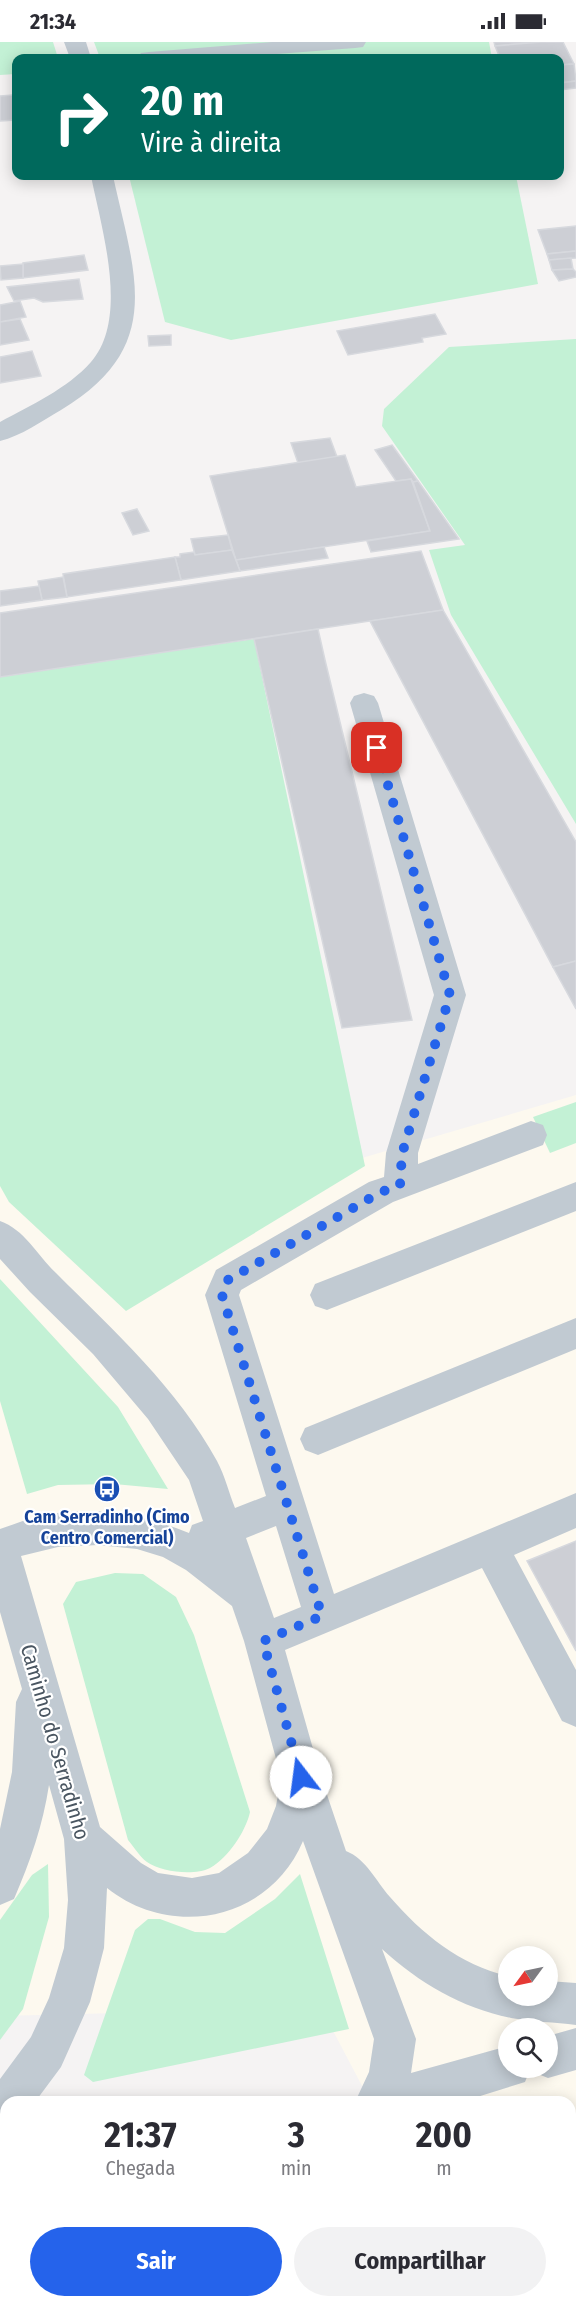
<!DOCTYPE html>
<html lang="pt">
<head>
<meta charset="utf-8">
<style>
	body { margin:0; font-family:"Fira Sans Condensed",sans-serif; background:#f2f2f3; color:#2b2b33; height:100vh; display:flex; flex-direction:column; font-size:22px; white-space:nowrap }
	* { box-sizing:border-box; margin:0 }
	p { font-size:20px; color:#7c7c81 }
	.icon { flex:none; width:33px; height:33px; fill:none; stroke:currentColor; stroke-width:2; stroke-linecap:round; stroke-linejoin:round }
	.map { position:relative; flex:1; overflow:hidden }
	.sheet { position:absolute; left:0px; top:2054px; width:576px; height:212px; display:flex; flex-direction:column; background:#fff; border-radius:18px 18px 0 0; box-shadow:0 3px 15px #0003 }
	.sheet>* { flex:none }
	.guide { position:absolute; left:12px; top:12px; width:552px; height:126px; border-radius:12px; box-shadow:0 3px 15px #0003; background:#00695c; color:#fff; overflow:hidden }
	.needle { width:39px; rotate:237deg }
	.fabs { position:absolute; left:498px; top:1904px; display:grid; gap:12px }
	.fabs a { display:grid; place-items:center; width:60px; height:60px; border-radius:50%; background:#fff; box-shadow:0 3px 15px #0003; font-size:30px }
	.pin { position:absolute; display:grid; place-items:center; width:51px; height:51px; color:#fff; margin:-26px; border-radius:12px; box-shadow:0 3px 9px #0006 }
	.me { position:absolute; width:66px; margin:-33px; rotate:345deg; stroke-linejoin:round; filter:drop-shadow(0 0 4px #0008) }
	.turn { display:flex; align-items:center; gap:21px; height:126px; padding:0 30px; font-size:27px }
	.turn .icon { width:78px; height:78px; stroke-width:2.5 }
	.turn b { display:block; font-size:42px; line-height:51px }
	.eta { display:flex; justify-content:space-evenly; align-items:center; height:102px; text-align:center }
	.eta b { font-size:36px; font-weight:700; line-height:42px }
	.primary-button { display:flex; gap:12px; margin-top:auto; padding:12px 30px }
	.primary-button a { flex:1; height:69px; border-radius:36px; background:#2563eb; color:#fff; font-size:24px; font-weight:700; line-height:69px; text-align:center }
	.primary-button a+a { background:#f2f2f3; color:#2b2b33 }
	.status { display:flex; justify-content:space-between; align-items:center; height:42px; padding:0 30px; background:#fff; direction:ltr }
	.status svg { height:16px; fill:currentColor }
	.map>svg:first-child { display:block }
	.commercial { fill:#fdf9ef; fill-rule:evenodd }
	.green { fill:#c3f1d5 }
	.building { fill:#cdcfd5; stroke:#d7d9de; stroke-width:1.5 }
	.lines { fill:none; stroke-linecap:round; stroke-linejoin:round }
	.minor { fill:#c1cad2; fill-rule:evenodd }
	.route { stroke:#2563eb; stroke-width:10; stroke-dasharray:0 18 }
	.labels { text-anchor:middle; stroke-width:4.5; stroke-linejoin:round; paint-order:stroke }
	.transit-label { font-size:18px; font-weight:bold; fill:#164399; stroke:#fff }
	.near-street-label { font-size:21px; fill:#4a5661; stroke:#fff }
</style>
</head>
<body>
<div class="status"><b>21:34</b><svg viewBox="0 0 49 12"><path d="M0 12V9h3v3zM5 12V6h3v6zM10 12V3h3v9zM15 12V0h3v12zM26 1h20v11H26zM47 4h2v5h-2z"/></svg></div>
<div class="map">
<svg width="576" height="2264" viewBox="0 0 576 2264">
	<rect width="100%" height="100%" fill="#f5f3f3"/>
	<path class="commercial" d="M0 677 246 1150 576 1053V2264H161L170 2259H570V2060L370 2059 321 1966 0 1974ZM508 1914H548V1953H508ZM508 1986H548V2025H508Z"/>
	<g class="green">
		<polygon points="0,0 53,0 58,16 16,16 16,32 0,33"/>
		<polygon points="94,0 489,0 492,16 100,16"/>
		<polygon points="129,134 516,134 538,242 231,298 165,280"/>
		<polygon points="576,297 576,782 451,573 429,508 465,503 382,384 384,367 449,305"/>
		<polygon points="254,597 365,1124 126,1269 9,1160 0,1144 0,634"/>
		<polygon points="576,1060 576,1101 550,1111 533,1075"/>
		<polygon points="0,1237 118,1365 168,1447 114,1442 58,1443 27,1452 0,1359"/>
		<path d="M115 1531 143 1532 176 1555 194 1593 250 1770C246 1789 228 1816 210 1826 194 1834 161 1830 147 1820 140 1815 134 1805 128 1798L63 1562 76 1540Z"/>
		<polygon points="48,1822 49,1875 23,1967 0,1998 0,1878 32,1833"/>
		<polygon points="300,1832 349,1987 93,2040 84,2033 135,1888 148,1877 160,1877 195,1890 225,1891 275,1857"/>
		<polygon points="170,2259 395,2259 394,2264 161,2264"/>
	</g>
	<g class="building">
		<polygon points="494,0 541,0 495,4"/>
		<polygon points="541,0 563,0 574,22 560,23 560,16 500,16 495,4"/>
		<polygon points="574,22 576,39 560,41 560,23"/>
		<polygon points="576,39 576,46 560,48 560,41"/>
		<polygon points="13,53 16,78 0,79 0,54"/>
		<polygon points="576,184 576,209 547,212 538,188"/>
		<polygon points="576,209 576,216 549,218 547,212"/>
		<polygon points="84,213 88,228 23,236 23,221"/>
		<polygon points="571,216 573,227 552,228 549,218"/>
		<polygon points="23,222 23,236 1,238 0,224"/>
		<polygon points="573,227 576,230 576,235 559,239 552,228"/>
		<polygon points="79,237 83,257 43,260 34,256 14,259 7,245"/>
		<polygon points="20,259 26,275 0,280 0,263"/>
		<polygon points="435,272 446,292 422,296 423,300 348,313 337,289"/>
		<polygon points="20,277 29,298 0,303 0,280"/>
		<polygon points="171,293 171,303 149,304 148,294"/>
		<polygon points="32,309 41,334 0,341 0,315"/>
		<polygon points="330,396 337,415 298,421 291,401"/>
		<polygon points="392,403 418,439 413,440 411,437 396,439 375,408"/>
		<polygon points="345,413 356,445 411,437 430,489 236,518 210,434"/>
		<polygon points="418,439 459,497 371,510 367,499 430,489 413,440"/>
		<polygon points="137,467 149,489 133,493 122,471"/>
		<polygon points="228,493 232,508 195,513 191,497"/>
		<polygon points="324,505 328,516 240,529 236,518"/>
		<polygon points="232,508 240,529 181,538 175,515 180,515 180,512 194,510 195,513"/>
		<polygon points="421,509 443,568 0,635 0,571"/>
		<polygon points="175,515 181,538 67,555 63,532"/>
		<polygon points="63,535 67,555 42,558 38,539"/>
		<polygon points="39,544 42,558 0,564 0,549"/>
		<polygon points="443,568 576,800 576,919 553,925 370,579"/>
		<polygon points="318,587 325,618 412,978 342,986 254,597"/>
		<polygon points="576,919 576,967 553,925"/>
		<polygon points="576,1499 576,1609 527,1519"/>
	</g>
	<g class="lines">
		<g class="minor">
			<polygon points="64,0 86,0 91,16 70,16"/>
			<polygon points="272,0 366,0 363,5 355,6 226,16 138,16 141,11 149,10"/>
			<path d="M91 134H113C135 234 166 305 61 368 42 379 21 394 0 399V380C31 363 67 347 91 320 130 276 101 185 91 134Z"/>
			<path d="M364 651 374 654 378 661 466 953 418 1111V1122L531 1079 543 1083 547 1093 543 1103 393 1160 241 1248 239 1253 334 1552 576 1451V1486L514 1513 576 1628V1685L562 1679 482 1526 285 1608 321 1735 346 1809C366 1817 376 1839 390 1855 422 1892 460 1923 508 1934V1953H548V1939L576 1941V1983C555 1980 533 1980 511 1976 462 1966 419 1941 382 1907L416 1997 411 2031 508 2004V2025H531L525 2040 461 2060H355L369 2030 374 1997 303 1799C270 1878 172 1898 107 1846L104 1906 90 1960 61 2025 35 2060H6V2080L0 2078V2037L31 1995 49 1956 64 1906 68 1858 64 1797 49 1743C43 1783 30 1820 14 1857L0 1863V1787L12 1730 16 1660 22 1647 0 1570V1487C13 1483 26 1477 40 1474 91 1463 140 1471 189 1491L192 1483 203 1479 189 1438 148 1377 93 1312 30 1250 0 1217V1179C24 1187 38 1214 56 1231 114 1289 178 1347 217 1419 225 1434 229 1451 235 1466L266 1454 205 1253 216 1228 369 1140 384 1135 386 1111 434 953 350 661 354 654ZM276 1484 301 1565 274 1576 246 1496ZM98 1503 137 1507 163 1515 186 1528 232 1564 244 1599 281 1735 276 1764 267 1787 248 1811 219 1831 192 1836 158 1831 141 1821 100 1785 21 1514 58 1505Z"/>
			<polygon points="576,1140 576,1169 327,1268 315,1264 310,1253 315,1242"/>
			<polygon points="576,1276 576,1307 318,1413 305,1408 300,1397 305,1386"/>
			<polygon points="576,1986 576,2028 548,2036 533,2030 531,2025 548,2025 548,1994"/>
			<polygon points="6,2129 6,2173 0,2175 0,2131"/>
			<polygon points="570,2180 576,2181 576,2225 570,2224"/>
			<polygon points="59,2259 110,2259 108,2264 57,2264"/>
		</g>
	</g>
	<g class="lines">
		<polyline class="route" points="301,1735 263,1599 322,1574 222,1253 228,1238 381,1150 400,1143 402,1112 450,953 377,706"/>
	</g>
	<defs>
		<symbol id="bus-disc" viewBox="-11 -11 22 22"><circle r="9.5" fill="#1a4fb4" stroke="#fff"/><path d="M-5-6H5V4H4V6H2V4H-2V6H-4V4H-5ZM-3.5-4V0h7V-4ZM-3.5 1.2v1.5H-2V1.2ZM2 1.2v1.5H3.5V1.2Z" fill="#fff"/></symbol>
	</defs>
	<g fill-rule="evenodd">
		<use href="#bus-disc" x="92" y="1432" width="30" height="30"/>
	</g>
	<g class="labels">
		<g class="transit-label">
			<text x="107" y="1481">Cam Serradinho (Cimo<tspan x="107" dy="21">Centro Comercial)</tspan></text>
		</g>
		<g class="near-street-label">
			<text transform="translate(55 1700) rotate(74)" y="7">Caminho do Serradinho</text>
		</g>
	</g>
</svg>
<div class="fabs">
<a><svg class="needle" viewBox="-14 -14 28 28"><path d="M0-13l5 13h-10z" fill="#e53935"/><path d="M0 13l5-13h-10z" fill="#7c7c81"/></svg></a>
<a><svg class="icon" aria-label="search" viewBox="0 0 24 24"><circle cx="10" cy="10" r="6"/><path d="M15 15l6 6"/></svg></a>
</div>
<div class="pin" style="left:377px;top:706px;background:#d93025"><svg class="icon" aria-label="arrive" viewBox="0 0 24 24"><path d="M6 21V4h12l-3 4 3 4H6"/></svg></div>
<svg class="me" style="left:301px;top:1735px" viewBox="-20 -20 40 40"><circle r="19" fill="#fff"/><path d="M0-13L10 11 0 6-10 11z" fill="#2563eb"/></svg>
<div class="guide">
<div class="turn"><svg class="icon" aria-label="right" viewBox="0 0 24 24"><path d="M7 20v-9h11M14 6l5 5-5 5"/></svg><div><b>20 m</b>Vire à direita</div></div>
</div>
<section class="sheet">
<div class="eta">
<div><b>21:37</b><p>Chegada</p></div>
<div><b>3</b><p>min</p></div>
<div><b>200</b><p>m</p></div>
</div>
<div class="primary-button"><a>Sair</a><a>Compartilhar</a></div>
</section>
</div>
</body>
</html>
